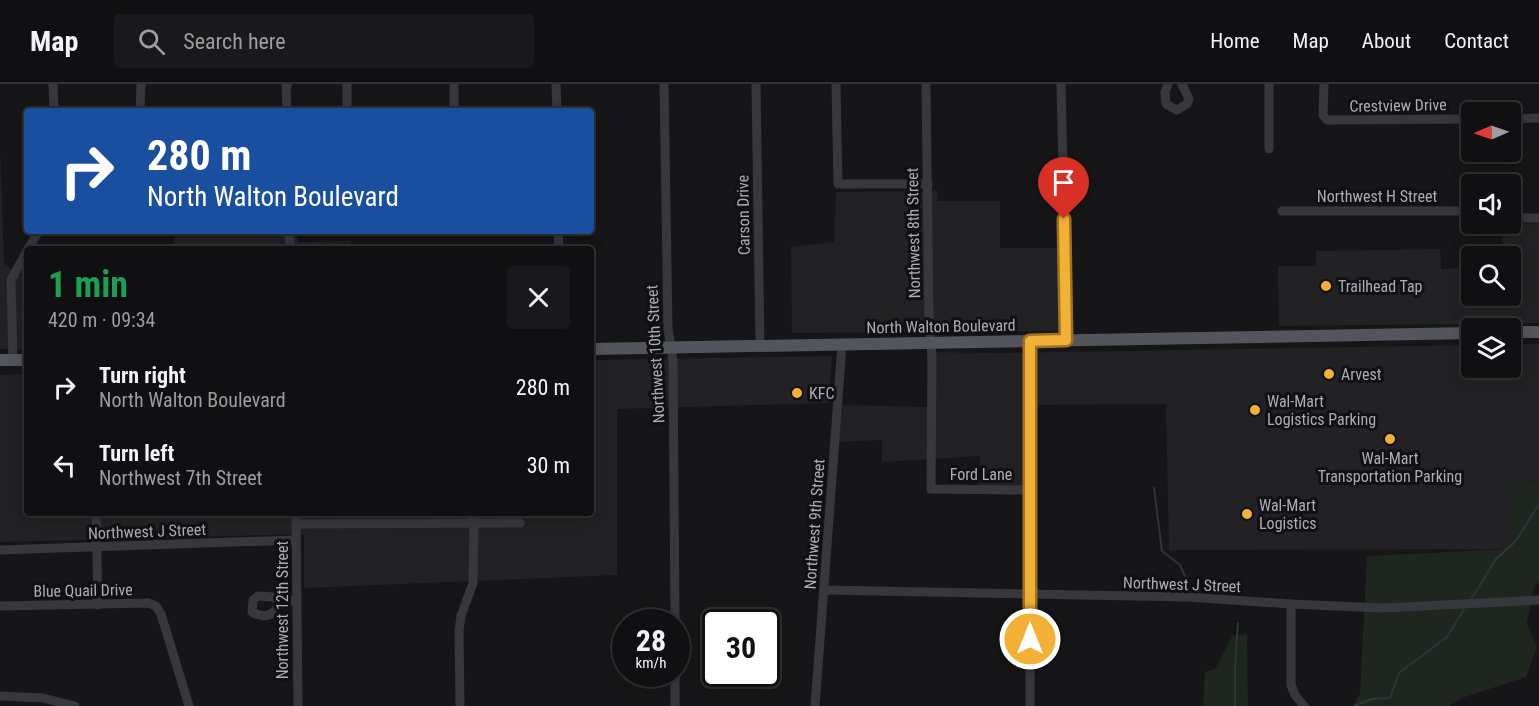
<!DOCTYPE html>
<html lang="en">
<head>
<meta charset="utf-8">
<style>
	body { margin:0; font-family:"Roboto Condensed",sans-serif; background:#19191b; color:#f1f3f6; height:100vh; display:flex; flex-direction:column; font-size:22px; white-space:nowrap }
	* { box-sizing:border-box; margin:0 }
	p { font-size:20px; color:#9c9d9f }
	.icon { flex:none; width:33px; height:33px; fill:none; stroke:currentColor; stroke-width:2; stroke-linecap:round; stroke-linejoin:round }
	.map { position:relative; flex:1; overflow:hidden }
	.panel { position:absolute; left:24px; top:162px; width:570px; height:270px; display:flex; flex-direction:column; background:#101012; border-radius:6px; box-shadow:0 3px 15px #0003,0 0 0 2px #303032 }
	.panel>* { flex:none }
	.guide { position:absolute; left:24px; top:24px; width:570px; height:126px; border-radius:6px; box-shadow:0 3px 15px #0003,0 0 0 2px #303032; background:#1a4fa0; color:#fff; overflow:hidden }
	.needle { width:39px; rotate:268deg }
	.buttons { position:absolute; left:1461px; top:18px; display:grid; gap:12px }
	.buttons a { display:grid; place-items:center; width:60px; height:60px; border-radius:6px; background:#101012; box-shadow:0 3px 15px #0003,0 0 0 2px #303032; font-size:30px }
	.speed { position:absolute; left:612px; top:525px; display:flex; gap:12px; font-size:30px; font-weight:700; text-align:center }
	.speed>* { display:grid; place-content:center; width:78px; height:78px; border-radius:50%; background:#101012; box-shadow:0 3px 15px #0003,0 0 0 2px #303032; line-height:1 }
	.speed small { font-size:15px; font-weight:400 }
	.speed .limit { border:3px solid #111; border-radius:9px; background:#fff; color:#111 }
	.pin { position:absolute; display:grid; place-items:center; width:51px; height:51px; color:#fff; margin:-62px -26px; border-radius:50% 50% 50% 0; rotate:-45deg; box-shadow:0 0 6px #0007 }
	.pin .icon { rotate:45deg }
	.me { position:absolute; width:66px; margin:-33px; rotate:0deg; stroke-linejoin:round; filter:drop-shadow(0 0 4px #0008) }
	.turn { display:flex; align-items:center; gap:21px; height:126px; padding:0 24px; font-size:27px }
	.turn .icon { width:78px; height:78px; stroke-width:2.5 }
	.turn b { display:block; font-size:42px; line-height:51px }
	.round { display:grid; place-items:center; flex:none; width:63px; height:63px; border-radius:6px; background:#19191b }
	.head { display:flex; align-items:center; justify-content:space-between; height:102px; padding:0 24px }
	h1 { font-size:36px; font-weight:700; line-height:45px; color:#1e9e55 }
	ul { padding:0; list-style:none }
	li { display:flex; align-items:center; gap:18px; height:78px; padding:0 24px }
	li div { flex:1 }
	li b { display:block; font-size:22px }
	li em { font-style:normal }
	header { display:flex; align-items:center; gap:36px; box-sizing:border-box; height:84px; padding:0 30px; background:#101012; border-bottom:2px solid #303032 }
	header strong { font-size:28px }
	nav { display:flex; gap:33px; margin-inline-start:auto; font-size:21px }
	.search { width:420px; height:54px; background:#19191b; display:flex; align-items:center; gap:15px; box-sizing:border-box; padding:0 21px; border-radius:6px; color:#9c9d9f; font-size:22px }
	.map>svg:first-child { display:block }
	.built { fill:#222225 }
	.green { fill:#1e261f }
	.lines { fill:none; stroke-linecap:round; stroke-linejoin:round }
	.stream { stroke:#2c353c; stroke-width:2 }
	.minor { stroke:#37383d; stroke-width:9 }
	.major { stroke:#53555c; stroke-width:12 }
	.route-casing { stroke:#9d7322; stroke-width:15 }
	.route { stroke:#f2b134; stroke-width:10 }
	.poi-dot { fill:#f2b134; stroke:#111113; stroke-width:2 }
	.labels { text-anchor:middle; stroke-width:6; stroke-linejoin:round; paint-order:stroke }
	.street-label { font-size:16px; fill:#a8adb8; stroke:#111113 }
	.poi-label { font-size:16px; fill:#a8adb8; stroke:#111113; text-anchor:start }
</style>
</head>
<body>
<header>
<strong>Map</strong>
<div class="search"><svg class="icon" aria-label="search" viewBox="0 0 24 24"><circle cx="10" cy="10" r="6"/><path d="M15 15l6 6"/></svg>Search here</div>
<nav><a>Home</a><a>Map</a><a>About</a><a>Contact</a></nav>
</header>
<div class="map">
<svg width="1539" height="622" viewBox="0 0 1539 622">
	<rect width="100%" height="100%" fill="#161618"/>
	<g class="built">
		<polygon points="0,62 4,179 27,197 27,265 0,265"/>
		<polygon points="937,107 938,117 1000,117 1000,164 1059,164 1059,247 792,249 791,163 834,158 836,108"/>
		<polygon points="1539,139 1539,239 1279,242 1278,182 1316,182 1316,167 1440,165 1441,185 1471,184 1472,212 1510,212 1510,172 1503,172 1503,140"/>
		<polygon points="177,147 297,147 298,158 351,157 352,165 167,165 171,164"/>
		<polygon points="1539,260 1539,398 1510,400 1509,465 1169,466 1166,320 1027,321 1027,403 979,403 980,372 882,378 882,356 838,358 840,321 928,323 927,268 1001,269 1471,261 1472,284 1510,284 1511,261"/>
		<polygon points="832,272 829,319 617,325 617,491 304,504 304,450 0,458 0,291 27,290 27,429 591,429 591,276"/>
	</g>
	<g class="green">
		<polygon points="1539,398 1539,498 1534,502 1527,539 1537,563 1526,593 1462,614 1450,622 1353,622 1360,610 1367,472 1509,465 1510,400"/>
		<polygon points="1247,550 1248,622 1203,622 1205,588 1215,585 1233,551"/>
	</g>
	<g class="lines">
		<g class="stream">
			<polyline points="1154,404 1162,467 1180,481 1188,499"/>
			<polyline points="1472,514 1496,475 1516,457 1539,420"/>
			<polyline points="1235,622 1235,581 1238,539"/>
			<polyline points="1354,622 1372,615 1390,614 1399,589 1447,553 1464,525"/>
		</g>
		<g class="minor">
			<polyline points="53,0 54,27"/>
			<polyline points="347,0 347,27"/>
			<polyline points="454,0 454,27"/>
			<polyline points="556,0 557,27"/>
			<polyline points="664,0 668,245 673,277 675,538"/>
			<polyline points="756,0 760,262"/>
			<polyline points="836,0 838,100 928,100"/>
			<polyline points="926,0 929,240 932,273 931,405 1030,406"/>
			<polyline points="1061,0 1067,256"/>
			<polyline points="1168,0 1165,8 1166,20 1177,26 1187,20 1189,15 1182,0"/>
			<polyline points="1269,0 1269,65"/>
			<polyline points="1324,0 1323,31 1327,36 1472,35"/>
			<polyline points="140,27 141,0"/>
			<polyline points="287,27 286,0 288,0"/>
			<polyline points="1510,35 1539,34"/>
			<polyline points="1282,127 1463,127 1472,130"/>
			<polyline points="1510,134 1539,134"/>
			<polyline points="289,147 290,165"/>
			<polyline points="290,147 311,147"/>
			<polyline points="558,147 559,165"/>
			<polyline points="28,165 39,147"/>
			<polyline points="1030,257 1030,622"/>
			<polyline points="13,276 11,196 27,167"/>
			<polyline points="96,429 98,521"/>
			<polyline points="296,429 298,622"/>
			<polyline points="296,440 520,439"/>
			<polyline points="0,466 296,456"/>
			<polyline points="824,506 1187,513 1291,520 1383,524 1539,516"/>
			<path d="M279 518C276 532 264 535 252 528L253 516 258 512 274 513 279 518 296 516"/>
			<polyline points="1291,520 1291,601 1295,611 1304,622"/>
			<polyline points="0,522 148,519 156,522 161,530 189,622"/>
			<polyline points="675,590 675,622"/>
			<polyline points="0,612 43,614 75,622"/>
			<polyline points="460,622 459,547 461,532 473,499 474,429"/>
			<polyline points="815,622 842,261"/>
		</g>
		<g class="major">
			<polyline points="1510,248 1539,248"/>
			<polyline points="591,265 1472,249"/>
			<polyline points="0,276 27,276"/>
		</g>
	</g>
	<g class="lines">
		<defs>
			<polyline id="route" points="1030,555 1030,257 1066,256 1064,135"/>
		</defs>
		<use href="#route" class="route-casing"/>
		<use href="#route" class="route"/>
	</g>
	<g class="poi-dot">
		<circle cx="1326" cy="202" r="6"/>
		<circle cx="1329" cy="290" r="6"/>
		<circle cx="797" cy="309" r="6"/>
		<circle cx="1255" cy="326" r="6"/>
		<circle cx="1390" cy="355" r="6"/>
		<circle cx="1247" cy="430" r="6"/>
	</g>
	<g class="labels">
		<g class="street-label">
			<text transform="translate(1398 21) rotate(-1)" y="6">Crestview Drive</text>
			<text x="1377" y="118">Northwest H Street</text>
			<text transform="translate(743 131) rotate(-91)" y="6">Carson Drive</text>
			<text transform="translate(913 149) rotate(-91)" y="6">Northwest 8th Street</text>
			<text transform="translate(941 242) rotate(-1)" y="6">North Walton Boulevard</text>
			<text transform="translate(655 270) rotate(-93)" y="6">Northwest 10th Street</text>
			<text x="981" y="396">Ford Lane</text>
			<text transform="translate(814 440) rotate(-86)" y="6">Northwest 9th Street</text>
			<text transform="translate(147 447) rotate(-2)" y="6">Northwest J Street</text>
			<text transform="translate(1182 500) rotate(2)" y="6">Northwest J Street</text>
			<text transform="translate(83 506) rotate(-1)" y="6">Blue Quail Drive</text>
			<text transform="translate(282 526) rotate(-90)" y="6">Northwest 12th Street</text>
		</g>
		<g class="poi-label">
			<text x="1338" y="208">Trailhead Tap</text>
			<text x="1341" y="296">Arvest</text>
			<text x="809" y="315">KFC</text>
			<text x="1267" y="323">Wal-Mart<tspan x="1267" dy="18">Logistics Parking</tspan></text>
			<text x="1390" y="380" text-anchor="middle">Wal-Mart<tspan x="1390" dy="18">Transportation Parking</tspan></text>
			<text x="1259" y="427">Wal-Mart<tspan x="1259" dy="18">Logistics</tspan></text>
		</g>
	</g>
</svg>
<div class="buttons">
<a><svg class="needle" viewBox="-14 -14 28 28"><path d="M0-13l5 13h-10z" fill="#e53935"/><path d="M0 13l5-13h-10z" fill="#9c9d9f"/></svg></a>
<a><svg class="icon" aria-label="sound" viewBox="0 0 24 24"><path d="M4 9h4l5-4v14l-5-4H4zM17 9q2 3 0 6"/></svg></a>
<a><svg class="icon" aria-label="search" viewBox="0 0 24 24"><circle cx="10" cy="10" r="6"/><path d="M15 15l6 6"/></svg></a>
<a><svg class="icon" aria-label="layers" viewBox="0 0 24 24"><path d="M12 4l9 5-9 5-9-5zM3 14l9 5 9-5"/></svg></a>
</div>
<div class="speed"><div>28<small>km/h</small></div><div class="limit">30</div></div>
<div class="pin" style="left:1064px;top:135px;background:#d93025"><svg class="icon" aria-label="arrive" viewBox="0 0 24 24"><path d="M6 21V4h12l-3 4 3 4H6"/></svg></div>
<svg class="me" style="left:1030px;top:555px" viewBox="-20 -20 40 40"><circle r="17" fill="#f2b134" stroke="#fff" stroke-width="3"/><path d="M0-11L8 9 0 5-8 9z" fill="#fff"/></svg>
<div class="guide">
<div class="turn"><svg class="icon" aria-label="right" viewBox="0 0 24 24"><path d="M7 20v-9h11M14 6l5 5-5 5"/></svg><div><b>280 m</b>North Walton Boulevard</div></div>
</div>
<section class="panel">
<div class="head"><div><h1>1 min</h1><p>420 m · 09:34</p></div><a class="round"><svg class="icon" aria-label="close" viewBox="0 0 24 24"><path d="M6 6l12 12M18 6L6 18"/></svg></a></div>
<ul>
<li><svg class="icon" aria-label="right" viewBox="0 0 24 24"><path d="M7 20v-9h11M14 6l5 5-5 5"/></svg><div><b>Turn right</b><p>North Walton Boulevard</p></div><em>280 m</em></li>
<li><svg class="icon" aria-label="left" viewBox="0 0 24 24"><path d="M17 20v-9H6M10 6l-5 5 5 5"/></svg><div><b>Turn left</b><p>Northwest 7th Street</p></div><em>30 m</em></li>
</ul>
</section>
</div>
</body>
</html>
